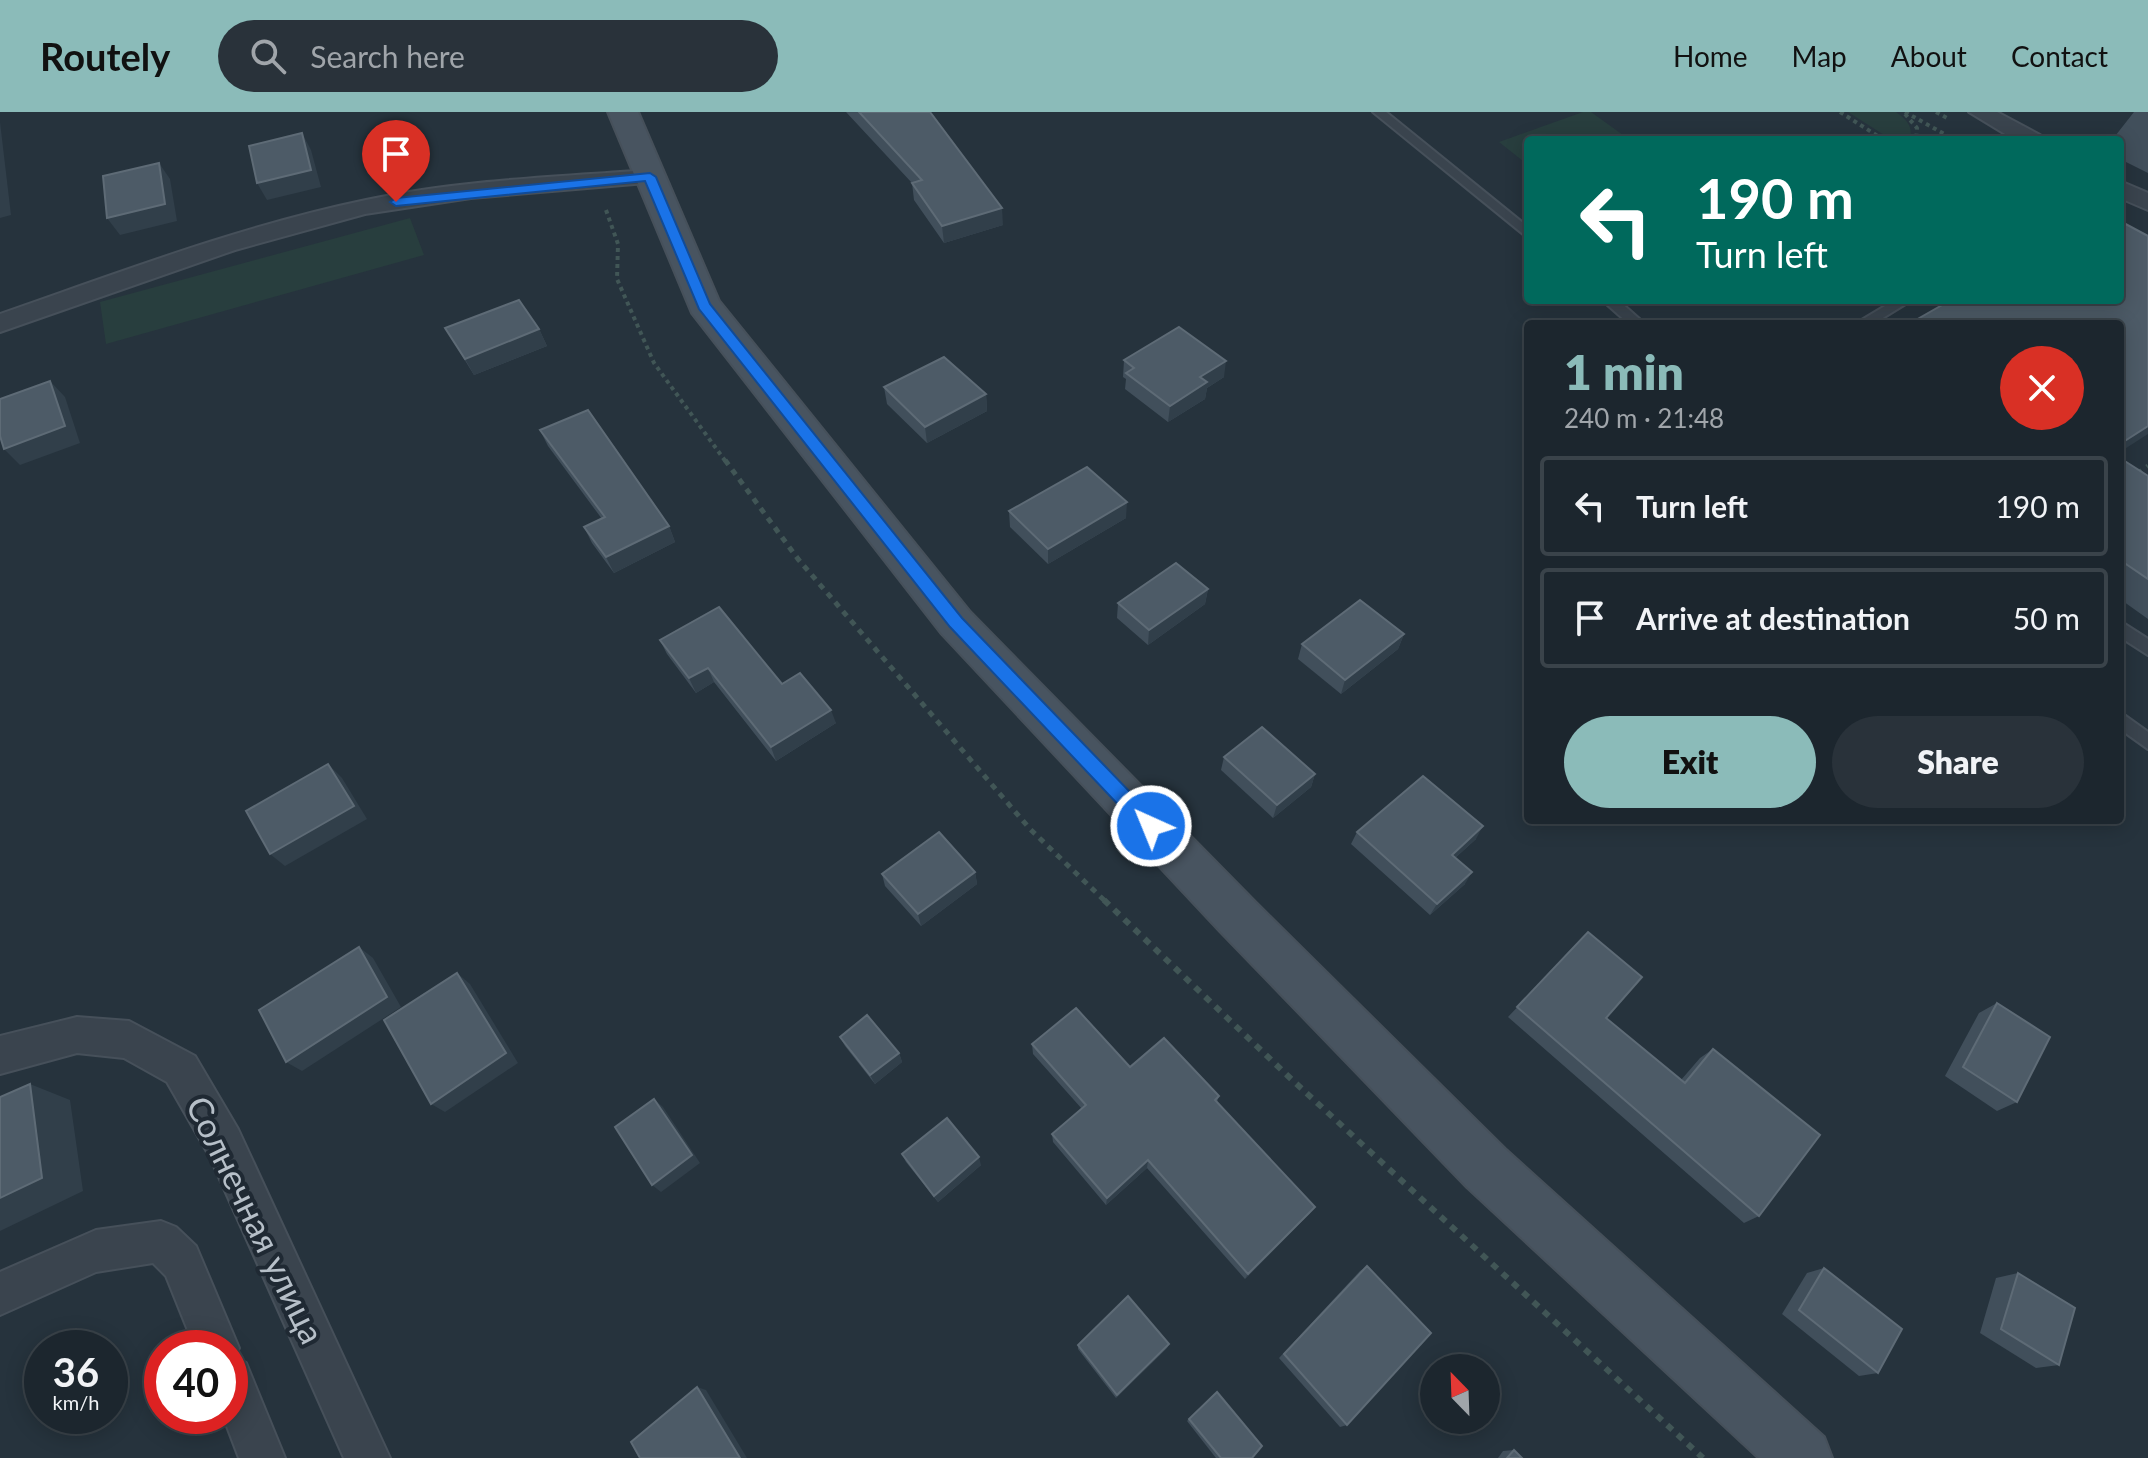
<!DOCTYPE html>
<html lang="en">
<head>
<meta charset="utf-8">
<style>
	body { margin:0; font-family:Lato,sans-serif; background:#29323a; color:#f1f3f6; height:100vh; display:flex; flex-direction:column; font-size:30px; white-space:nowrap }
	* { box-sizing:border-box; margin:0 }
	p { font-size:26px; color:#a0a5aa }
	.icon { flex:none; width:44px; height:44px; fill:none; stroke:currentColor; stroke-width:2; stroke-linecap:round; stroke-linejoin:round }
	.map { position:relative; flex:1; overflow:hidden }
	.panel { position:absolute; left:1524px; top:208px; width:600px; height:504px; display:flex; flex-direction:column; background:#1c262e; border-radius:8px; box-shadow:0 4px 20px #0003,0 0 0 2px #3a434a }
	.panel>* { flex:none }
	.banner { position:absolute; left:1524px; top:24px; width:600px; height:168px; border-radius:8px; box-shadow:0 4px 20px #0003,0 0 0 2px #3a434a; background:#00695c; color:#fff; overflow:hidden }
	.needle { width:52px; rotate:337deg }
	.buttons { position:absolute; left:1420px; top:1242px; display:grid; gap:16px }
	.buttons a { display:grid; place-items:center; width:80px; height:80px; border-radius:50%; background:#1c262e; box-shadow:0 4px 20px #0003,0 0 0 2px #3a434a; font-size:40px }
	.speed { position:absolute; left:24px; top:1218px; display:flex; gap:16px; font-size:40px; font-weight:700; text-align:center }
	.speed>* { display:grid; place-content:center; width:104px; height:104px; border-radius:50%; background:#1c262e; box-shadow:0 4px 20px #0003,0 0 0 2px #3a434a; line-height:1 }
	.speed small { font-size:20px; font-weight:400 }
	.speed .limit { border:12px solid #d22; background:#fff; color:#111 }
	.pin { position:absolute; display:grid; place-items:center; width:68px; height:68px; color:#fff; margin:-82px -34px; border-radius:50% 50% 50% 0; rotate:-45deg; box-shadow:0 0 8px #0007 }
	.pin .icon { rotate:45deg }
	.me { position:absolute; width:88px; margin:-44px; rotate:316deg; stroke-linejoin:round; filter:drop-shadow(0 0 6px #0008) }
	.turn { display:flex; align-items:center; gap:28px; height:168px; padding:0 40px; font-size:36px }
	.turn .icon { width:104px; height:104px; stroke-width:2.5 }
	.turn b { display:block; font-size:56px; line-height:68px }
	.round { display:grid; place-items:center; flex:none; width:84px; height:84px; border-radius:42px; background:#29323a }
	.head { display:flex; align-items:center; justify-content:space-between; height:136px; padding:0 40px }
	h1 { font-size:48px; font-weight:800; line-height:60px; color:#8bbbb9 }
	.button { display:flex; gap:16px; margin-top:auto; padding:16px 40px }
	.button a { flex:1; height:92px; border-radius:48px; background:#8bbbb9; color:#111; font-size:32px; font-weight:800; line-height:92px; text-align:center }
	.button a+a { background:#29323a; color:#f1f3f6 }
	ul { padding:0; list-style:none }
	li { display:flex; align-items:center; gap:24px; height:100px; margin:0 16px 12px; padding:0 24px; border:4px solid #3a434a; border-radius:8px }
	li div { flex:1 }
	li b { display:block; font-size:30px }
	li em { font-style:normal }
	header { display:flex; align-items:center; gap:48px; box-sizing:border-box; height:112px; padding:0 40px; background:#8bbbb9; color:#111 }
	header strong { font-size:38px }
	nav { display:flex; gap:44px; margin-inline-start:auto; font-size:28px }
	.search { width:560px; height:72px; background:#29323a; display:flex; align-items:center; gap:20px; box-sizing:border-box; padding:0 28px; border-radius:44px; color:#a0a5aa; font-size:30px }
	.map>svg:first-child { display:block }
	.green { fill:#283e3e }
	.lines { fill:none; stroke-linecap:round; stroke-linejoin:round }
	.lane-casing { stroke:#46505a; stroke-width:4 }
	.street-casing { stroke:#46505a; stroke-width:4 }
	.secondary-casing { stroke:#46505a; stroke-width:4 }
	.path-far2 { stroke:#415656; stroke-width:4; stroke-dasharray:4 4; stroke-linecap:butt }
	.path-far1 { stroke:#415656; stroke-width:5; stroke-dasharray:6 6; stroke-linecap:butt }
	.path { stroke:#415656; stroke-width:6; stroke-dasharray:7 7; stroke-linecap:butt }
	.lane { fill:#3a444e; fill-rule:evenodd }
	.street { fill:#3a444e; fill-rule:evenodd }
	.secondary { fill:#485460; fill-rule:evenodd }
	.wall { fill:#414f5b }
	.shaded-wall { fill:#313f4a }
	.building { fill:#4d5b67; stroke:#5e6b76; stroke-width:2 }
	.route { fill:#1a73e8; stroke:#114b97; stroke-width:2 }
	.labels { text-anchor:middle; stroke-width:8; stroke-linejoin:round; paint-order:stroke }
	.near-street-label { font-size:34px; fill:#b6bfc8; stroke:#1f2933 }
</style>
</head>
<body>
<header>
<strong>Routely</strong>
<div class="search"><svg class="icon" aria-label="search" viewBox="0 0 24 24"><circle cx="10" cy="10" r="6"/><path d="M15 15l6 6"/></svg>Search here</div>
<nav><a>Home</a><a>Map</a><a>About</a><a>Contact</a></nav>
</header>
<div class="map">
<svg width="2148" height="1346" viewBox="0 0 2148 1346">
	<rect width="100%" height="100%" fill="#26333d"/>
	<g class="green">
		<polygon points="1583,0 1591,0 1630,28 1528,28 1528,53 1499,30"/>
		<path d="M1848 0H1896C1907 8 1913 14 1910 28H1892Z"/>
		<polygon points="410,106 424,143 106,232 100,190"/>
	</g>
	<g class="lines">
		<defs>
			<g id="lane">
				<polygon points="1373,0 1386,0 1528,115 1528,126"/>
				<polygon points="1602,188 1618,188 1645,212 1629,212"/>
				<polygon points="1895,188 1912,188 1873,212 1855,212"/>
				<polygon points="2120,509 2148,527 2148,543 2120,525"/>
				<polygon points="2120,600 2148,620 2148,637 2120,617"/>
			</g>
			<g id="street">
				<polygon points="1969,0 1997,0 2040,23 2043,28 2015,28"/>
				<path d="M650 58 658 60 662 65 658 70 471 86 365 102 235 138 0 220V202C121 160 241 114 366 88 459 68 555 65 650 58Z"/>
				<polygon points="2120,69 2148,81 2148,98 2120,86"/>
				<polygon points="77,905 129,909 195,944 238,1017 390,1346 344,1346 210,1045 167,970 124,946 77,941 0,962 0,924"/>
				<polygon points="161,1109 176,1115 196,1134 239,1236 234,1247 246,1251 285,1346 239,1346 223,1304 230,1304 230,1236 195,1236 166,1164 153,1151 96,1160 0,1203 0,1160 96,1118"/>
			</g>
			<polygon id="secondary" points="608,0 638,0 719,189 970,500 1254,789 1505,1037 1824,1325 1832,1346 1759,1346 1467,1075 1220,819 942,522 692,201"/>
		</defs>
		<use href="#lane" class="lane-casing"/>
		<use href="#street" class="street-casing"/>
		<use href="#secondary" class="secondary-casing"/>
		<g class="path-far2">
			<polyline points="1840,0 1884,28"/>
			<polyline points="1905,0 1955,28"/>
			<polyline points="1936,0 1947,6"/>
			<polyline points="1905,2 1917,16 1916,28"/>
			<polyline points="606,98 618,132 617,167 654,251 726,350"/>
		</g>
		<g class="path-far1">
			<polyline points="725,348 798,447 1030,717 1106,790"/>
			<polyline points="2137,362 2148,354"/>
		</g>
		<polyline class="path" points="1104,788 1288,964 1703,1346"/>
		<use href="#lane" class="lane"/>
		<use href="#street" class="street"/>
		<use href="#secondary" class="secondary"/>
	</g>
	<g class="wall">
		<polygon points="846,0 930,0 1003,113 944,131 914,88 912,71"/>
		<polygon points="2134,0 2148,0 2148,61 2120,47 2120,28 2112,28"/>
		<polygon points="445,216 539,217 547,234 474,263"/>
		<polygon points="1124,248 1224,265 1207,276 1205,287 1168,310 1125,277 1126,267 1123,265"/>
		<polygon points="884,275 986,282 987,299 927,331 887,292"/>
		<polygon points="540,318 669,414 675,430 614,461 592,431 584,415 602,407 548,334"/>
		<polygon points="2120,346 2148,364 2148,507 2120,487"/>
		<polygon points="1009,399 1126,406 1048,452 1010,415"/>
		<polygon points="1208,477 1205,492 1148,533 1117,506 1118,491"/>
		<polygon points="1404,522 1398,537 1341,582 1298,547 1302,532"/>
		<polygon points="660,528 782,572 836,611 776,649 714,570 696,581 667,542"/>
		<polygon points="1224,645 1315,662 1311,675 1273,706 1221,658"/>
		<polygon points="1357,720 1476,727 1455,746 1465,772 1430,803 1351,732"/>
		<polygon points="975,760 977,772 921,814 885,774 882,762"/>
		<polygon points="1588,820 1606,906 1681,968 1700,946 1713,937 1759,1104 1744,1111 1508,905"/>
		<polygon points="1997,891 2017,990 1997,999 1945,964 1979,901"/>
		<polygon points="840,925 899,941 902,950 875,972 845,934"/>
		<polygon points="1032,932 1130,955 1219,984 1217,990 1310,1101 1245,1167 1147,1056 1106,1093 1053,1030 1052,1022 1082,997 1033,942"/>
		<polygon points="902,1042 981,1053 938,1090 906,1050"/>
		<polygon points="1367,1154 1347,1313 1340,1315 1279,1246 1360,1159"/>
		<polygon points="1824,1156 1878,1261 1859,1264 1782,1202 1807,1161"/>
		<polygon points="2018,1161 2059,1253 2036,1256 1980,1221 1996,1166"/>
		<polygon points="1169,1232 1167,1236 1116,1286 1078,1237 1078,1233"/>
		<polygon points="1213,1283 1252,1346 1216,1346 1187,1309"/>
		<polygon points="1514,1338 1522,1346 1498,1346 1503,1339"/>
	</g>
	<g class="shaded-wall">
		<polygon points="0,10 11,103 0,106"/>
		<polygon points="302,21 311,38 321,75 267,88 257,71"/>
		<polygon points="159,51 170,67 177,109 120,123 107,106"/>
		<polygon points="1002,96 1003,113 944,131 942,114"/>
		<polygon points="539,217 547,234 474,263 465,247"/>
		<polygon points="1226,249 1224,265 1207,276 1205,287 1168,310 1170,294 1200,265"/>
		<polygon points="50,269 65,285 80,331 20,353 4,337"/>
		<polygon points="986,282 987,299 927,331 925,315"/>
		<polygon points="2148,314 2148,322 2120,340 2120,332"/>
		<polygon points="1127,390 1126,406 1048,452 1048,437"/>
		<polygon points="669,414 675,430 614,461 606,445"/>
		<polygon points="1208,477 1205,492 1148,533 1149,518"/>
		<polygon points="1404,522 1398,537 1341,582 1345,568"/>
		<polygon points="708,556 714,570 696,581 689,566"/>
		<polygon points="831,598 836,611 776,649 771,635"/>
		<polygon points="328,652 342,666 367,707 285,754 270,742"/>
		<polygon points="1315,662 1311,675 1273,706 1277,693"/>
		<polygon points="1483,714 1476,727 1445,755 1452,743"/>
		<polygon points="975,760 977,772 921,814 918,802"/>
		<polygon points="1472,760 1465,772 1430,803 1437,792"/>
		<polygon points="359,835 373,846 401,895 302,959 286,950"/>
		<polygon points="457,861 470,872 518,951 445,1000 431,992"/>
		<polygon points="899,941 902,950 875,972 870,963"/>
		<polygon points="30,972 70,988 83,1079 0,1119 0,1086"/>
		<polygon points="654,987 663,995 700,1051 661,1080 652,1073"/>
		<polygon points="979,1045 981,1053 938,1090 934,1084"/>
		<polygon points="1148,1048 1147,1056 1106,1093 1107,1086"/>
		<polygon points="1315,1095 1310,1101 1245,1167 1248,1162"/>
		<polygon points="1169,1232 1167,1236 1116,1286 1117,1283"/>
		<polygon points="697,1275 706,1278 747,1346 740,1346"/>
	</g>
	<g class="building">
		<polygon points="859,0 930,0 1002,96 942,114 912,71 922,68"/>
		<polygon points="302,21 311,58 257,71 249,34"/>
		<polygon points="159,51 165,92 107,106 103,64"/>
		<polygon points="2120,109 2148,124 2148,314 2120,332 2120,212 1909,212 1951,188 2120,188"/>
		<polygon points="519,188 539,217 465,247 445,216"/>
		<polygon points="1179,215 1226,249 1200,265 1207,270 1170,294 1126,261 1134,256 1124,248"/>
		<polygon points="944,245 986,282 925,315 884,275"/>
		<polygon points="50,269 65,314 4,337 0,324 0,287"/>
		<polygon points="588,298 669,414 606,445 584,415 605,405 540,318"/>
		<polygon points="2120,346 2148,364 2148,467 2120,448"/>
		<polygon points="1087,355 1127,390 1048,437 1009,399"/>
		<polygon points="1176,451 1208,477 1149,518 1118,491"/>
		<polygon points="1360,488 1404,522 1345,568 1302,532"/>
		<polygon points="719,495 782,572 800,561 831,598 771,635 708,556 689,566 660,528"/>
		<polygon points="1262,615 1315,662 1277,693 1224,645"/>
		<polygon points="328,652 354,694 270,742 246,699"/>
		<polygon points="1423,664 1483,714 1452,743 1472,760 1437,792 1357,720"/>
		<polygon points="939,720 975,760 918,802 882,762"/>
		<polygon points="1588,820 1642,865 1606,906 1685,971 1713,937 1820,1023 1759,1104 1517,895"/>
		<polygon points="359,835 387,885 286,950 259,898"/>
		<polygon points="457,861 506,941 431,992 384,908"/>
		<polygon points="1997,891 2050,925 2017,990 1963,955"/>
		<polygon points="1076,896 1130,955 1164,926 1219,984 1215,988 1315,1095 1248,1162 1148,1048 1107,1086 1052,1022 1086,993 1032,932"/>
		<polygon points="867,903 899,941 870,963 840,925"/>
		<polygon points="30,972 42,1066 0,1086 0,985"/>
		<polygon points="654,987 692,1043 652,1073 615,1015"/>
		<polygon points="947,1006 979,1045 934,1084 902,1042"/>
		<polygon points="1367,1154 1431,1221 1347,1313 1284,1242"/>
		<polygon points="1824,1156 1902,1217 1878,1261 1799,1198"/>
		<polygon points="2018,1161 2075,1196 2059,1253 2001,1217"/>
		<polygon points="1128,1184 1169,1232 1117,1283 1078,1233"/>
		<polygon points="697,1275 740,1346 640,1346 631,1330"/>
		<polygon points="1217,1280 1262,1334 1252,1346 1221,1346 1189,1307"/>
		<polygon points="1514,1338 1522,1346 1507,1346"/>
	</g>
	<polygon class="route" points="650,61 656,65 710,192 962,506 1157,708 1160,714 1157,720 1144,720 950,515 699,197 645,69 396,94 390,90 396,86"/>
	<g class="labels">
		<g class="near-street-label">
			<text transform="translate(255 1108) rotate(64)" y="12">Солнечная улица</text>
		</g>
	</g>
</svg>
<div class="buttons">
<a><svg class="needle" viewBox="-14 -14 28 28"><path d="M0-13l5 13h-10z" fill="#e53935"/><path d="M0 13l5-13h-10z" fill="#a0a5aa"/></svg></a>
</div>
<div class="speed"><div>36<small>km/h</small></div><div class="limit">40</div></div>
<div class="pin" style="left:396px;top:90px;background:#d93025"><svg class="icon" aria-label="arrive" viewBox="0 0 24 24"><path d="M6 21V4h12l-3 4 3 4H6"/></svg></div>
<svg class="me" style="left:1151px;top:714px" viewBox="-20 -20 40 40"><circle r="17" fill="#1a73e8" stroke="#fff" stroke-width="3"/><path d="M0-11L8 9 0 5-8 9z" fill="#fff"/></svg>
<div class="banner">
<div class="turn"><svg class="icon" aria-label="left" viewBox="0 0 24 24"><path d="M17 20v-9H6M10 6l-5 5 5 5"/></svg><div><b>190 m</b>Turn left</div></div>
</div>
<section class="panel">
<div class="head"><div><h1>1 min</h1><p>240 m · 21:48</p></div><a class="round" style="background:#d93025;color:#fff"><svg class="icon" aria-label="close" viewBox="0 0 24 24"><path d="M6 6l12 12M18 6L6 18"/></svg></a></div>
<ul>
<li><svg class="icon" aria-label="left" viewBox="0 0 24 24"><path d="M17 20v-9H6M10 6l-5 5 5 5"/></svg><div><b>Turn left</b></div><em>190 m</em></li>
<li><svg class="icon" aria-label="arrive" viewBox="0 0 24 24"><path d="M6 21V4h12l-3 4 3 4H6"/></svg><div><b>Arrive at destination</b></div><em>50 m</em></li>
</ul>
<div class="button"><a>Exit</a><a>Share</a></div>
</section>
</div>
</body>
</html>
